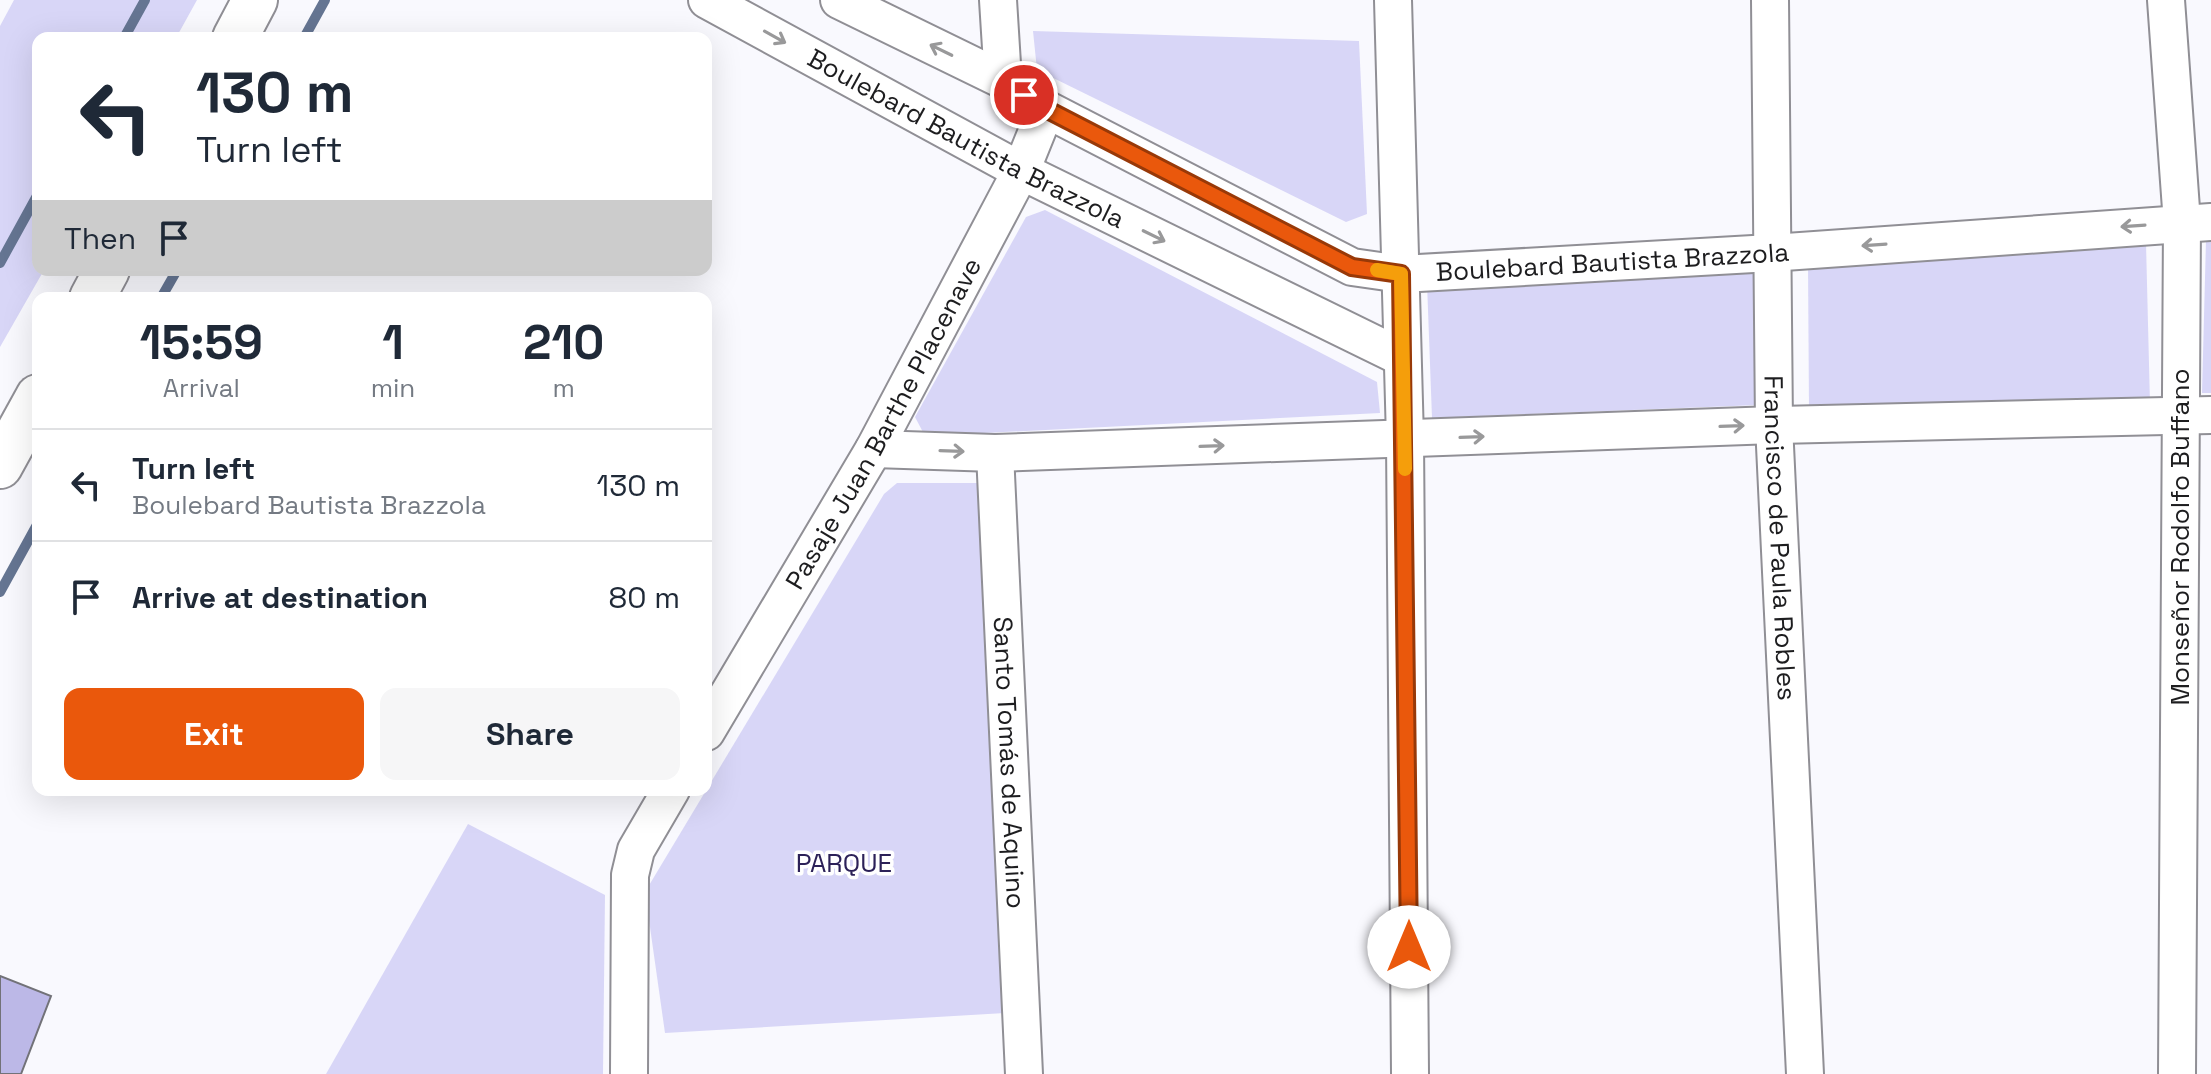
<!DOCTYPE html>
<html lang="en">
<head>
<meta charset="utf-8">
<style>
	body { margin:0; font-family:"Space Grotesk",sans-serif; background:#f6f6f7; color:#1f2937; height:100vh; display:flex; flex-direction:column; font-size:30px; white-space:nowrap }
	* { box-sizing:border-box; margin:0 }
	p { font-size:26px; color:#747a83 }
	.icon { flex:none; width:44px; height:44px; fill:none; stroke:currentColor; stroke-width:2; stroke-linecap:round; stroke-linejoin:round }
	.map { position:relative; flex:1; overflow:hidden }
	.details { position:absolute; left:32px; top:292px; width:680px; height:504px; display:flex; flex-direction:column; background:#fff; border-radius:16px; box-shadow:0 8px 32px #0002 }
	.details>* { flex:none }
	.top-card { position:absolute; left:32px; top:32px; width:680px; height:244px; border-radius:16px; box-shadow:0 8px 32px #0002; background:#fff; color:#1f2937; overflow:hidden }
	.pin { position:absolute; display:grid; place-items:center; width:68px; height:68px; color:#fff; margin:-34px; border:4px solid #fff; border-radius:50%; box-shadow:0 2px 8px #0007 }
	.me { position:absolute; width:88px; margin:-44px; rotate:0deg; stroke-linejoin:round; filter:drop-shadow(0 0 6px #0008) }
	.turn { display:flex; align-items:center; gap:28px; height:168px; padding:0 32px; font-size:36px }
	.turn .icon { width:104px; height:104px; stroke-width:2.5 }
	.turn b { display:block; font-size:56px; line-height:68px }
	.then { display:flex; align-items:center; height:76px; padding:0 32px; background:#0003; gap:16px; font-size:30px }
	.eta { display:flex; justify-content:space-evenly; align-items:center; height:136px; text-align:center }
	.eta b { font-size:48px; font-weight:700; line-height:56px }
	.button { display:flex; gap:16px; margin-top:auto; padding:16px 32px }
	.button a { flex:1; height:92px; border-radius:16px; background:#ea580c; color:#fff; font-size:32px; font-weight:700; line-height:92px; text-align:center }
	.button a+a { background:#f6f6f7; color:#1f2937 }
	ul { padding:0; list-style:none }
	li { display:flex; align-items:center; gap:24px; height:112px; padding:0 32px; border-top:2px solid #e0e1e3 }
	li div { flex:1 }
	li b { display:block; font-size:30px }
	li em { font-style:normal }
	.map>svg:first-child { display:block }
	.green { fill:#d8d6f7 }
	.lines { fill:none; stroke-linecap:round; stroke-linejoin:round }
	.stream { stroke:#657592; stroke-width:10 }
	.building { fill:#bcb8e7; stroke:#727278; stroke-width:2 }
	.minor-casing { stroke:#908f95; stroke-width:40 }
	.secondary-casing { stroke:#908f95; stroke-width:48 }
	.minor { stroke:#fff; stroke-width:36 }
	.secondary { stroke:#fff; stroke-width:44 }
	.oneway { stroke:#99999a }
	.route-casing { stroke:#983908; stroke-width:20 }
	.route { stroke:#ea580c; stroke-width:14 }
	.slow { stroke:#f59e0b; stroke-width:14 }
	.labels { text-anchor:middle; stroke-width:7; stroke-linejoin:round; paint-order:stroke }
	.street-label { font-size:26px; fill:#1d1d1f; stroke:#fff }
	.park-label { font-size:26px; fill:#2c2158; stroke:#fff }
</style>
</head>
<body>
<div class="map">
<svg width="2211" height="1074" viewBox="0 0 2211 1074">
	<rect width="100%" height="100%" fill="#f9f9fe"/>
	<g class="green">
		<polygon points="14,0 197,0 176,38 38,38 38,270 44,270 0,347 0,26"/>
		<polygon points="1033,31 1359,41 1367,214 1346,222 1037,70"/>
		<polygon points="1045,210 1377,382 1380,413 925,436 915,417 1026,217"/>
		<polygon points="2206,240 2211,240 2211,393 2202,393"/>
		<polygon points="2146,243 2150,404 1809,410 1808,265"/>
		<polygon points="1758,259 1758,405 1432,418 1427,283"/>
		<polygon points="897,483 982,483 1005,1013 665,1033 645,892 884,494"/>
		<polygon points="468,824 605,895 603,1074 326,1074"/>
	</g>
	<g class="lines">
		<g class="stream">
			<polyline points="124,38 145,0"/>
			<polyline points="304,38 325,0"/>
			<polyline points="0,263 38,194"/>
			<polyline points="161,298 177,270"/>
			<polyline points="0,592 38,523"/>
		</g>
	</g>
	<polygon class="building" points="0,976 51,996 21,1074 0,1074"/>
	<g class="lines">
		<defs>
			<g id="minor">
				<path id="s1" d="M707 0 1021 171 1401 357"/>
				<path id="s2" d="M839 0 1003 80 1046 109 1352 267 1401 274 1771 253 2211 222"/>
				<polyline points="998,0 1003,80"/>
				<polyline points="1393,0 1405,439 1410,1074"/>
				<path id="s3" d="M1770 0 1774 425 1805 1074"/>
				<polyline points="2166,0 2182,223 2177,1074"/>
				<polyline points="874,449 995,453 1774,425 2211,415"/>
				<path id="s4" d="M995 453 1024 1074"/>
				<path id="s5" d="M706 732 874 449 1021 171 1046 109"/>
				<polyline points="629,1074 630,875 636,850 671,790"/>
			</g>
			<g id="secondary">
				<polyline points="235,38 255,0"/>
				<polyline points="92,298 107,270"/>
				<polyline points="0,466 38,397"/>
			</g>
		</defs>
		<use href="#minor" class="minor-casing"/>
		<use href="#secondary" class="secondary-casing"/>
		<use href="#minor" class="minor"/>
		<use href="#secondary" class="secondary"/>
	</g>
	<defs><path id="oneway-shaft" d="M-6 0H5M1.5-3L5.5 0L1.5 3" fill="none" stroke-width="1.6" stroke-linecap="round" stroke-linejoin="round" transform="scale(2)"/></defs>
	<g class="oneway">
		<use href="#oneway-shaft" transform="translate(775 37) rotate(29)"/>
		<use href="#oneway-shaft" transform="translate(941 50) rotate(-154)"/>
		<use href="#oneway-shaft" transform="translate(2133 226) rotate(176)"/>
		<use href="#oneway-shaft" transform="translate(1154 236) rotate(26)"/>
		<use href="#oneway-shaft" transform="translate(1874 245) rotate(176)"/>
		<use href="#oneway-shaft" transform="translate(1732 426) rotate(-2)"/>
		<use href="#oneway-shaft" transform="translate(1472 437) rotate(-2)"/>
		<use href="#oneway-shaft" transform="translate(1212 446) rotate(-2)"/>
		<use href="#oneway-shaft" transform="translate(952 451) rotate(2)"/>
	</g>
	<g class="lines">
		<defs>
			<polyline id="route" points="1024,95 1046,109 1352,267 1401,274 1409,947"/>
		</defs>
		<use href="#route" class="route-casing"/>
		<use href="#route" class="route"/>
		<polyline class="slow" points="1377,270 1401,274 1405,469"/>
	</g>
	<g class="labels">
		<g class="street-label">
			<text dy="9" stroke="none"><textPath href="#s1" startOffset="294">Boulebard Bautista Brazzola</textPath></text>
			<text dy="9" stroke="none"><textPath href="#s2" startOffset="840">Boulebard Bautista Brazzola</textPath></text>
			<text dy="9" stroke="none"><textPath href="#s5" startOffset="356">Pasaje Juan Barthe Placenave</textPath></text>
			<text dy="9" stroke="none"><textPath href="#s3" startOffset="538">Francisco de Paula Robles</textPath></text>
			<text transform="translate(2180 537) rotate(-90)" y="9">Monseñor Rodolfo Buffano</text>
			<text dy="9" stroke="none"><textPath href="#s4" startOffset="310">Santo Tomás de Aquino</textPath></text>
		</g>
		<g class="park-label">
			<text x="844" y="872">PARQUE</text>
		</g>
	</g>
</svg>
<div class="pin" style="left:1024px;top:95px;background:#d93025"><svg class="icon" aria-label="arrive" viewBox="0 0 24 24"><path d="M6 21V4h12l-3 4 3 4H6"/></svg></div>
<svg class="me" style="left:1409px;top:947px" viewBox="-20 -20 40 40"><circle r="19" fill="#fff"/><path d="M0-13L10 11 0 6-10 11z" fill="#ea580c"/></svg>
<div class="top-card">
<div class="turn"><svg class="icon" aria-label="left" viewBox="0 0 24 24"><path d="M17 20v-9H6M10 6l-5 5 5 5"/></svg><div><b>130 m</b>Turn left</div></div>
<div class="then">Then<svg class="icon" aria-label="arrive" viewBox="0 0 24 24"><path d="M6 21V4h12l-3 4 3 4H6"/></svg></div>
</div>
<section class="details">
<div class="eta">
<div><b>15:59</b><p>Arrival</p></div>
<div><b>1</b><p>min</p></div>
<div><b>210</b><p>m</p></div>
</div>
<ul>
<li><svg class="icon" aria-label="left" viewBox="0 0 24 24"><path d="M17 20v-9H6M10 6l-5 5 5 5"/></svg><div><b>Turn left</b><p>Boulebard Bautista Brazzola</p></div><em>130 m</em></li>
<li><svg class="icon" aria-label="arrive" viewBox="0 0 24 24"><path d="M6 21V4h12l-3 4 3 4H6"/></svg><div><b>Arrive at destination</b></div><em>80 m</em></li>
</ul>
<div class="button"><a>Exit</a><a>Share</a></div>
</section>
</div>
</body>
</html>
